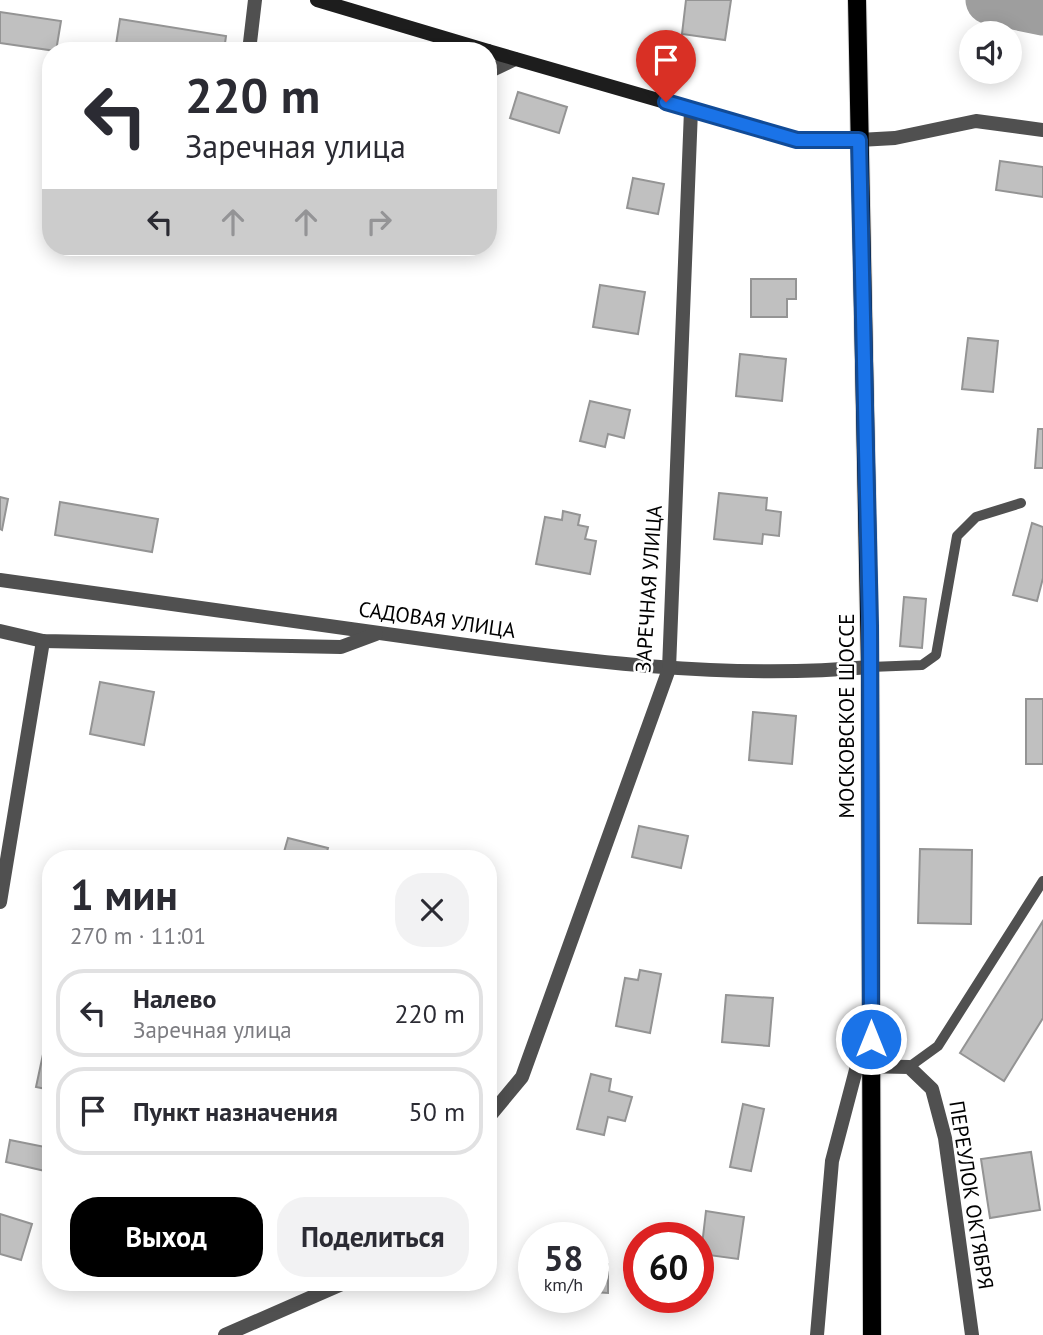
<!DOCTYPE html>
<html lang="ru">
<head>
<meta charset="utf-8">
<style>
	body { margin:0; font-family:"PT Sans",sans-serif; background:#f2f2f3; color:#2b2b33; height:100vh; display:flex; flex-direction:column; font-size:26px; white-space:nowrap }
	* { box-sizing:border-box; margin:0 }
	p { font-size:23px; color:#7c7c81 }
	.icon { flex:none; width:38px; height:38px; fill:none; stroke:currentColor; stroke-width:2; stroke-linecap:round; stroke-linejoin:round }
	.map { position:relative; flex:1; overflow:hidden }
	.panel { position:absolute; left:42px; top:850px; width:455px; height:441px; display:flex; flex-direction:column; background:#fff; border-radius:28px; box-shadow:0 4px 18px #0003 }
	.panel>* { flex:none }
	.top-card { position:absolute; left:42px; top:42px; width:455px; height:214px; border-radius:28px; box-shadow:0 4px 18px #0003; background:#fff; color:#2b2b33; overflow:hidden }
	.controls { position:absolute; left:959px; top:21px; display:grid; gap:14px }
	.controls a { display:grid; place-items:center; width:63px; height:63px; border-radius:50%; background:#fff; box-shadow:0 4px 18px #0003; font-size:35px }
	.speed { position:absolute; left:518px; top:1222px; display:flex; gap:14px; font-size:35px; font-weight:700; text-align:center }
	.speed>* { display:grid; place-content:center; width:91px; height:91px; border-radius:50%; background:#fff; box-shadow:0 4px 18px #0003; line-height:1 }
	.speed small { font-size:18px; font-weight:400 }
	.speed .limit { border:10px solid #d22; background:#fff; color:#111 }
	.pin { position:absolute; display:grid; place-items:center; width:60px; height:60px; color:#fff; margin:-72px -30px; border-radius:50% 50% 50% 0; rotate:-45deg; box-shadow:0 0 7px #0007 }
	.pin .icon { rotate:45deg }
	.me { position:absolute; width:77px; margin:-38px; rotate:0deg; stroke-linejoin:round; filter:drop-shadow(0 0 5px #0008) }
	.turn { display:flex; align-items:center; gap:24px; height:147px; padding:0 28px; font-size:32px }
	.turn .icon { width:91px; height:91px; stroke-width:2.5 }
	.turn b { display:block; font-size:49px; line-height:60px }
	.lanes { display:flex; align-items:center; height:66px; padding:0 28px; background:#0003; justify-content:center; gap:35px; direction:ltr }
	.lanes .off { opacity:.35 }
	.round { display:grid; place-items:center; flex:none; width:74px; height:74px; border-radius:28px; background:#f2f2f3 }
	.overview { display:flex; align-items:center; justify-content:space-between; height:119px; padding:0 28px }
	h1 { font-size:42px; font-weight:700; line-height:52px }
	.primary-button { display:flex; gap:14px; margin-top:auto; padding:14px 28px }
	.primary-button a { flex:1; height:80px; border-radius:28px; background:#000; color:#fff; font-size:28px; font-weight:700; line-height:80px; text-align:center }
	.primary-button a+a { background:#f2f2f3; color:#2b2b33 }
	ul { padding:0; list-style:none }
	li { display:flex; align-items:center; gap:21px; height:88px; margin:0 14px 10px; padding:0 14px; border:4px solid #e1e1e2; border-radius:28px }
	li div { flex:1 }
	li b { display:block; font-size:26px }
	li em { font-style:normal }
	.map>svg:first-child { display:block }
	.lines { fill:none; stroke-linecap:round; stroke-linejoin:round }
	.river { stroke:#9e9e9e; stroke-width:49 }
	.building { fill:#c0c0c0; stroke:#949494; stroke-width:2 }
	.primary-casing { stroke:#dbdbdb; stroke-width:20 }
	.lane { stroke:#505050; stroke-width:10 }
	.street { stroke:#505050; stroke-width:14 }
	.secondary { stroke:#1d1d1d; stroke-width:14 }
	.primary { stroke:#000; stroke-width:18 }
	.route-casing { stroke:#114b97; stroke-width:18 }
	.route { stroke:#1a73e8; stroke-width:12 }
	.labels { text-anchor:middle; stroke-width:5; stroke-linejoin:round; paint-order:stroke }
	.street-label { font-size:21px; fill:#000; stroke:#fff }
</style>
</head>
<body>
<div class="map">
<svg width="1043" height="1335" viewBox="0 0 1043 1335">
	<rect width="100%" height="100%" fill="#fff"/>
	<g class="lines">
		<polyline class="river" points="990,0 1043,11"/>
	</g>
	<g class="building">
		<polygon points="686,0 731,0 725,40 682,34"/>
		<polygon points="0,12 61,21 56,51 0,43"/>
		<polygon points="120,19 226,36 224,51 115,51"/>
		<polygon points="295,45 343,51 294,51"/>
		<polygon points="518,92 567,107 559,133 510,118"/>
		<polygon points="1000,161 1043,167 1043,197 996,190"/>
		<polygon points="633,178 664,184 658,214 627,208"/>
		<polygon points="751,279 796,279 796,299 787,299 787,317 751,317"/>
		<polygon points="600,285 645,292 638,334 593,327"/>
		<polygon points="968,338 998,341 993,392 962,389"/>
		<polygon points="740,354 786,359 782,401 736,396"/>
		<polygon points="590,401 630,410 624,438 608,434 605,447 580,441"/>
		<polygon points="1038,429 1043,429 1043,468 1035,468"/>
		<polygon points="719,493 767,498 766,510 781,512 779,536 763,534 762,544 714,539"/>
		<polygon points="0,497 8,499 2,530 0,529"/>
		<polygon points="60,502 158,519 152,552 55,535"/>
		<polygon points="563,511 580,515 578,525 588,527 585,539 596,541 590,574 536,564 545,517 562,520"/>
		<polygon points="1032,523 1043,527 1043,578 1037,601 1013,595"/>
		<polygon points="904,597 926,599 922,648 900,646"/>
		<polygon points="100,682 154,692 144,745 90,734"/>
		<rect x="1026" y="699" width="17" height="65"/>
		<polygon points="753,712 796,716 792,764 749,760"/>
		<polygon points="639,826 688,836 681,868 632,857"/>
		<polygon points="288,838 328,848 325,859 282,859"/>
		<polygon points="920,849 972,850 971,924 918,923"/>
		<polygon points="1043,921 1043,1018 1004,1081 960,1053"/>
		<polygon points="640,970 661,974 650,1033 616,1026 625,978 638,980"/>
		<polygon points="726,995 773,998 769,1046 722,1042"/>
		<polygon points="45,1045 51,1047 51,1090 36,1087"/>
		<polygon points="591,1074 611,1079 609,1091 632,1097 625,1121 608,1117 604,1135 577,1129"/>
		<polygon points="743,1104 764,1109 751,1171 730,1167"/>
		<polygon points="10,1140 50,1148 45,1171 6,1162"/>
		<polygon points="1031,1152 1040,1210 990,1218 981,1159"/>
		<polygon points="706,1211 744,1217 738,1259 701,1254"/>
		<polygon points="0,1214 32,1224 21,1260 0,1254"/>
		<polygon points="593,1264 608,1264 608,1293 593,1292"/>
	</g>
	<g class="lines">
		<defs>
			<polyline id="primary" points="857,0 870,667 872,1335"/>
		</defs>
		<use href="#primary" class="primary-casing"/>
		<g class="lane">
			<polyline points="870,667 922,665 936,655 957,536 976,517 1021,503"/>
			<polyline points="909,1067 938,1046 1043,881"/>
		</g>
		<g class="street">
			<polyline points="249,51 255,0"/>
			<polyline points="488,72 515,59"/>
			<polyline points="859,140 895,138 976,121 1043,130"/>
			<path d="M0 580C146 600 291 621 437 641 581 661 725 680 870 667"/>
			<polyline points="0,631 43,641 341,647 376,634"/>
			<polyline points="0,902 43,641"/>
			<polyline points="488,1118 522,1077 669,669 691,110"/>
			<polyline points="225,1335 344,1283"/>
			<polyline points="817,1335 832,1161 857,1066 909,1067 932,1089 945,1138 972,1335"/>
		</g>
		<g class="secondary">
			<polyline points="317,0 488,51"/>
			<polyline points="488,51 797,140 859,140"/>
		</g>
		<use href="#primary" class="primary"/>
	</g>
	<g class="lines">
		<defs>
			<polyline id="route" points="666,102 797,140 859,140 870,626 871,1039"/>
		</defs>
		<use href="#route" class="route-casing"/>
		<use href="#route" class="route"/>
	</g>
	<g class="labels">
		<g class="street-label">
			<text transform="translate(649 589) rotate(-86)" y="7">ЗАРЕЧНАЯ УЛИЦА</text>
			<text transform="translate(437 620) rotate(8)" y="7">САДОВАЯ УЛИЦА</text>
			<text transform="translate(847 716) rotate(-90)" y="7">МОСКОВСКОЕ ШОССЕ</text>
			<text transform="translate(971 1195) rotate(81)" y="7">ПЕРЕУЛОК ОКТЯБРЯ</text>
		</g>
	</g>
</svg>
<div class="controls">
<a><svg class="icon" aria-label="sound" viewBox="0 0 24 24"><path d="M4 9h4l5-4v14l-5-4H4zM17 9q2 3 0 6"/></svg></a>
</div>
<div class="speed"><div>58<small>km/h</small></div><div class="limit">60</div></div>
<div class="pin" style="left:666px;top:102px;background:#d93025"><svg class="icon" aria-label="arrive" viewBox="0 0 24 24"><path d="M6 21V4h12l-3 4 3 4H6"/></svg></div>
<svg class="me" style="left:871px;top:1039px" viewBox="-20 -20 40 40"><circle r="17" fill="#1a73e8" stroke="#fff" stroke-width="3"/><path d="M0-11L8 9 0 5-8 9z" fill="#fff"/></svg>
<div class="top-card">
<div class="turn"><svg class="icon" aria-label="left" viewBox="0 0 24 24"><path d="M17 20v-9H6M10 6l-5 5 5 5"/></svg><div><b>220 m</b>Заречная улица</div></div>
<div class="lanes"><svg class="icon" aria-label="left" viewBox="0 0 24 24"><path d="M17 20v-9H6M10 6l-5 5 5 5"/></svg><svg class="icon off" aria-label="ahead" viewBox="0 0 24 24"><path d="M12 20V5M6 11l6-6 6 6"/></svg><svg class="icon off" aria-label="ahead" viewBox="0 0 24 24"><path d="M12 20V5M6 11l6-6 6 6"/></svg><svg class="icon off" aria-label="right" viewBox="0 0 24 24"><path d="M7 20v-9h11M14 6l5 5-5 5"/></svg></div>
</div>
<section class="panel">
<div class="overview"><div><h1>1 мин</h1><p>270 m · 11:01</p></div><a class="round"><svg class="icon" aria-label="close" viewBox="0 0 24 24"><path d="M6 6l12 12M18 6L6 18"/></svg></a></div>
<ul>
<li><svg class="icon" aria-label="left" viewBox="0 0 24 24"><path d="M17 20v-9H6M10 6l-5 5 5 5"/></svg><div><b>Налево</b><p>Заречная улица</p></div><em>220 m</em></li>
<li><svg class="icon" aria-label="arrive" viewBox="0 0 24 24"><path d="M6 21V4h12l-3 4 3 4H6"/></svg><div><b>Пункт назначения</b></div><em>50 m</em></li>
</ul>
<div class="primary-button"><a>Выход</a><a>Поделиться</a></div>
</section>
</div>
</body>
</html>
